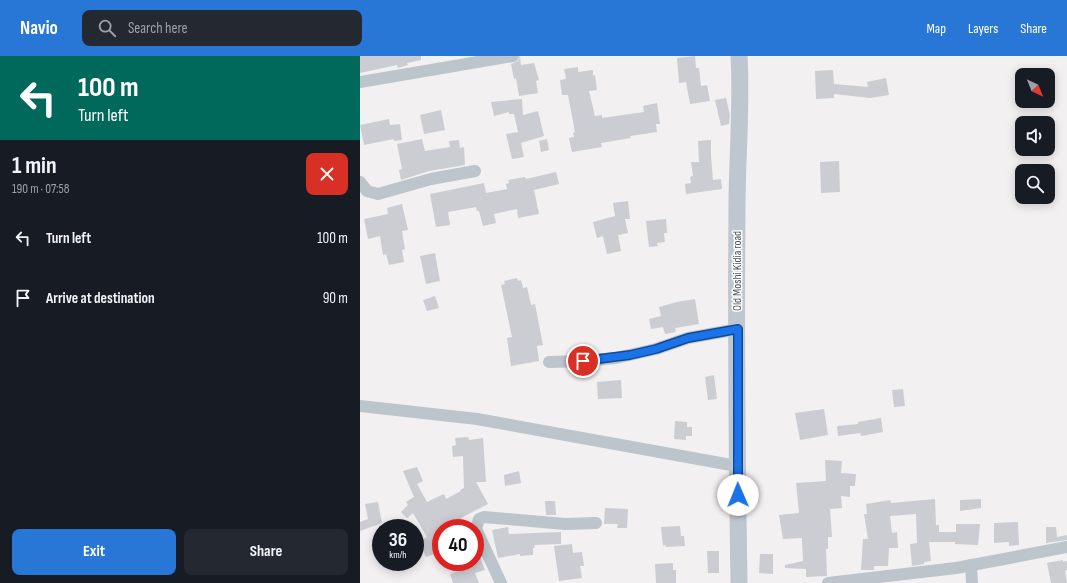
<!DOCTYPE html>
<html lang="en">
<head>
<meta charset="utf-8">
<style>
	body { margin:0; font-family:"Sofia Sans Condensed",sans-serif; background:#242831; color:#f1f3f6; height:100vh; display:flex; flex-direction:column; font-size:15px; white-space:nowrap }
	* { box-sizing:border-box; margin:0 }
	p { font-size:13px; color:#9ea1a6 }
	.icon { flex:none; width:22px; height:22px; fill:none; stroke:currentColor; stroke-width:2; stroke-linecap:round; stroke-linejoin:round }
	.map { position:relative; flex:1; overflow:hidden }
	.drawer { display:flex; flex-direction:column; background:#171b24; width:360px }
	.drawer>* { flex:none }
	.hud { background:#00695c; color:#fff; overflow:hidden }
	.needle { width:26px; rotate:137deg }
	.buttons { position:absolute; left:655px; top:12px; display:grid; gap:8px }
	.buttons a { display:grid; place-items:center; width:40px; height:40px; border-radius:8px; background:#171b24; box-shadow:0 2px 10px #0003; font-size:20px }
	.speed { position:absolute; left:12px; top:463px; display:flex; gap:8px; font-size:20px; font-weight:700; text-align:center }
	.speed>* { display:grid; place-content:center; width:52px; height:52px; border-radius:50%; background:#171b24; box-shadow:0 2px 10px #0003; line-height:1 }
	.speed small { font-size:10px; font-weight:400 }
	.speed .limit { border:6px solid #d22; background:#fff; color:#111 }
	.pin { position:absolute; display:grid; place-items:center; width:34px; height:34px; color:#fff; margin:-17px; border:2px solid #fff; border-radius:50%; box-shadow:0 1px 4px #0007 }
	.me { position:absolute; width:44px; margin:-22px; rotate:359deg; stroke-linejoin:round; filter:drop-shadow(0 0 3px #0008) }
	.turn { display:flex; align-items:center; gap:14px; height:84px; padding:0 12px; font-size:18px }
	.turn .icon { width:52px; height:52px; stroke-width:2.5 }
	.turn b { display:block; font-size:28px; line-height:34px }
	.round { display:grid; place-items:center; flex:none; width:42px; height:42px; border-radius:8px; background:#242831 }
	.summary { display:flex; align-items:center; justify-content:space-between; height:68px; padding:0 12px }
	h1 { font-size:24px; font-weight:700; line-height:30px }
	.cta { display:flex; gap:8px; margin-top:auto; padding:8px 12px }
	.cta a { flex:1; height:46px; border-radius:8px; background:#2876d5; color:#fff; font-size:16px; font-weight:700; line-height:46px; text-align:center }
	.cta a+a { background:#242831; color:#f1f3f6 }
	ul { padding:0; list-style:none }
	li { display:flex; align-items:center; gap:12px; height:60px; padding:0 12px }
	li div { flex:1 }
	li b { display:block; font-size:15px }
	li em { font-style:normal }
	header { display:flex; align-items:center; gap:24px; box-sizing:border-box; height:56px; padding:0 20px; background:#2876d5; color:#fff }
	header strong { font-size:19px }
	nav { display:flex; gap:22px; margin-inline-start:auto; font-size:14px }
	.search { width:280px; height:36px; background:#242831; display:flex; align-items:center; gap:10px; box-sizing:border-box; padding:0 14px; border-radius:8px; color:#9ea1a6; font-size:15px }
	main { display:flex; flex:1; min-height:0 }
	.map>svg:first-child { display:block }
	.building { fill:#cbcdd2 }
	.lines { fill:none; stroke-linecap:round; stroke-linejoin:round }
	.street { stroke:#bdc5cc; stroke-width:12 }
	.secondary { stroke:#bec7d0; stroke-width:17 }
	.route-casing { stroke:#114b97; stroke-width:10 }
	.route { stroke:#1a73e8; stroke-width:7 }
	.labels { text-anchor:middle; stroke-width:3; stroke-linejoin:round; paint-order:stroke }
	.street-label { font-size:12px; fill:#4a545c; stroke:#fff }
</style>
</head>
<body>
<header>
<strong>Navio</strong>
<div class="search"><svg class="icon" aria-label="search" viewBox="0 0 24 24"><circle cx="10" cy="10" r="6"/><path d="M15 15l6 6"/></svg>Search here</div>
<nav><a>Map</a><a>Layers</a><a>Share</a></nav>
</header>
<main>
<section class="drawer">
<div class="hud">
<div class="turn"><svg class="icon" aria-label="left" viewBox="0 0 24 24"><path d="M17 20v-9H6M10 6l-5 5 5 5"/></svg><div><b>100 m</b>Turn left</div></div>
</div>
<div class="summary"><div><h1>1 min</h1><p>190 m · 07:58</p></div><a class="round" style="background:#d93025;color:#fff"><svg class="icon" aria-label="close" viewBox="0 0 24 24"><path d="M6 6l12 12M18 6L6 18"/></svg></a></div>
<ul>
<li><svg class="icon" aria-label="left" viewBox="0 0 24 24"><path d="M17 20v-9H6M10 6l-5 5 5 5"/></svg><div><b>Turn left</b></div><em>100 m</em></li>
<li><svg class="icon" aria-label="arrive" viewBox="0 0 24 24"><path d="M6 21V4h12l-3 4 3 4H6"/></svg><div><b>Arrive at destination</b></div><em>90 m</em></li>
</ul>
<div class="cta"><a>Exit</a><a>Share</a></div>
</section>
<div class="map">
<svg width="707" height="527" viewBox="0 0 707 527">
	<rect width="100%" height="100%" fill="#f2f0f0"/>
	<g class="building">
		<polygon points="0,0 61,0 61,4 47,7 48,9 38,12 37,9 0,17"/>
		<polygon points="160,0 161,9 174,7 179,24 176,25 178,37 159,40 156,22 154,23 151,8 158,5"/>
		<polygon points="335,0 336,12 339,12 341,30 347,29 350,45 330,48 326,26 319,27 317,2"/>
		<polygon points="218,11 218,16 233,14 233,20 235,19 237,34 229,35 235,60 242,59 242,62 284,56 283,50 297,47 300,68 296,68 297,76 270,80 271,82 241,87 242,91 212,96 209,82 214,81 213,77 215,76 208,39 202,39 200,24 206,23 204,13"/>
		<polygon points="473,14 474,28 508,31 507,26 526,22 529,39 510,42 474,38 474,42 456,43 455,15"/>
		<polygon points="366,42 370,59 369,68 361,70 355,44"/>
		<polygon points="162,43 163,59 178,55 184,80 161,87 164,101 152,103 146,78 158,76 154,58 149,58 149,56 134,60 131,46"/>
		<polygon points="81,54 85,74 64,78 60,59"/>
		<polygon points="29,63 30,69 40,68 42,84 34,85 34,83 4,89 0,69"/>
		<polygon points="62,83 65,95 90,91 89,85 99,84 100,92 104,91 105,109 69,115 41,124 39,114 42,113 37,88"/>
		<polygon points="187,83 189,94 181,96 179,85"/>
		<polygon points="351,84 351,100 353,124 361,123 362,133 326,138 325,128 331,127 330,121 333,120 331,106 339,106 338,85"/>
		<polygon points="479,105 480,136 461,137 460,106"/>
		<polygon points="196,116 199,128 174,134 179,158 158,162 157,153 134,158 136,167 123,170 119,155 117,155 116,151 88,156 90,169 76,171 70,138 124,127 126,137 147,133 146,128 149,127 148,124 165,121 166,123"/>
		<polygon points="268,145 270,163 265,163 268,177 258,179 261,195 247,198 243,180 237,182 233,166 255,160 253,147"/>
		<polygon points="42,148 48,174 42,175 45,193 42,194 44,206 29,209 26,198 23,199 20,180 8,183 4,163 28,158 27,152"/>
		<polygon points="306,163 307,177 304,177 305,186 297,187 298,190 289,191 286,165"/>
		<polygon points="75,197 80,225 66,228 60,200"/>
		<polygon points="157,222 158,225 161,224 163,232 167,231 171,249 175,248 183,289 177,290 179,305 151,310 147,282 152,281 141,229 145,228 144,225"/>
		<polygon points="75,240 79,252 67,255 63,244"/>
		<polygon points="335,243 339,268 315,272 316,276 305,278 303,271 291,273 289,263 301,260 299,251 317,246"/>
		<polygon points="354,319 357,343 348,344 345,321"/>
		<polygon points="261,324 262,342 238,343 237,326"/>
		<polygon points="543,333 545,350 534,351 532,334"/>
		<polygon points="464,353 468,379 440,384 435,357"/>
		<polygon points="521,362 523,376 501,380 500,377 478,380 477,370 498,368 498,366"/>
		<polygon points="315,365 327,366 327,371 332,371 332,380 326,380 326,384 314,383"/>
		<polygon points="108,381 109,384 123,382 126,426 116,426 128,448 101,462 104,472 81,472 81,495 66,501 59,485 67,481 53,457 47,462 41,456 48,449 46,446 54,441 43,415 57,411 63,425 57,428 67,446 84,438 86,443 101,435 100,434 104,432 103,400 93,401 92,390 96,389 95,382"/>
		<polygon points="465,404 482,405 481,417 496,418 495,430 490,430 490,441 481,440 482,452 470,453 472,481 468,481 468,493 466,493 467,520 446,521 446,513 425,512 425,509 443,505 442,484 442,482 423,483 419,459 439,457 436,427 466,425"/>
		<polygon points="159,415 161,427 145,430 144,419"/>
		<polygon points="575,443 576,469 579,469 579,476 596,476 596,468 620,468 618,489 595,488 595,486 569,486 571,505 564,506 564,508 552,510 550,488 557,487 556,458 530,460 532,477 537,476 538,492 529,492 528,510 514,510 514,514 501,514 503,483 508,483 504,458 507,458 506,448 530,444 531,447"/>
		<polygon points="621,443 621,452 600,455 600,444"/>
		<polygon points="185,445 195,445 196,459 186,459"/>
		<polygon points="18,446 22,467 0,475 0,466 8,463 5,448"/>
		<polygon points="245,452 268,453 267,472 257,472 258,468 244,468"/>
		<polygon points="658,466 659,489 649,490 649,486 634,487 634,467"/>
		<polygon points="320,470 321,480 324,480 325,490 306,491 306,489 303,490 301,471"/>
		<polygon points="148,471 149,478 201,476 201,488 174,489 175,491 173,492 173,499 160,500 160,498 138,502 132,474"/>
		<polygon points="686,471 696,471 697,481 707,479 707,484 686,487"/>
		<polygon points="212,488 213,497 222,496 224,510 220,510 222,522 199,525 194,490"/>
		<polygon points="115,489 125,514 115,517 119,527 93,527 90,518 113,510 114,512 112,506 115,506"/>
		<polygon points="347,495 359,495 359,517 348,517"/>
		<polygon points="400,498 413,498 413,518 399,517"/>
		<polygon points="703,504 703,506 707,505 707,514 705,515 707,527 691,527 687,507"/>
		<polygon points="313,507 313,514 316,514 316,527 296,527 295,508"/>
	</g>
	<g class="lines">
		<g class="street">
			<polyline points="0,26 153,0"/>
			<polyline points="0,126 7,135 18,138 71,123 115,115"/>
			<polyline points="189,306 223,305 256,302 296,293 328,282 378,273"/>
			<polyline points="0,350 117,363 377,410"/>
			<polyline points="611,509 612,527"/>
			<polyline points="141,527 116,473 119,463 124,461 205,468 236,467"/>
			<polyline points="468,527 596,512 707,491"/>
		</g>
		<path class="secondary" d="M379 0C382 50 377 101 377 151 376 277 377 402 379 527"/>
	</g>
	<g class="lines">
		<defs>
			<polyline id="route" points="223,305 270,299 296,293 328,282 378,273 378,439"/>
		</defs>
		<use href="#route" class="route-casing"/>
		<use href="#route" class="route"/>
	</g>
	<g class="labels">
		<g class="street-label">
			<text transform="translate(377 215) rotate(-90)" y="4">Old Moshi Kidia road</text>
		</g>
	</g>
</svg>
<div class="buttons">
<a><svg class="needle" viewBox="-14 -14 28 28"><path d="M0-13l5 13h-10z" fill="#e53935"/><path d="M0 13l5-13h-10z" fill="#9ea1a6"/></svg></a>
<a><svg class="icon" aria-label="sound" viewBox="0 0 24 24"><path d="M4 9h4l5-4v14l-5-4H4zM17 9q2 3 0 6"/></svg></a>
<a><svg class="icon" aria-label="search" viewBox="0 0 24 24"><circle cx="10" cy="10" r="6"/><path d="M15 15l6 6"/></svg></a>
</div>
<div class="speed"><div>36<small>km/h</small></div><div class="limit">40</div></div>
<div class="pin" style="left:223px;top:305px;background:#d93025"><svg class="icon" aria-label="arrive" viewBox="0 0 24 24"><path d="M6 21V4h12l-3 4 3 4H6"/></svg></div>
<svg class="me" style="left:378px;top:439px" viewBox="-20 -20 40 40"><circle r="19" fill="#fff"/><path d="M0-13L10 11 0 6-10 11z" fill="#1a73e8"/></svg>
</div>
</main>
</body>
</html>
